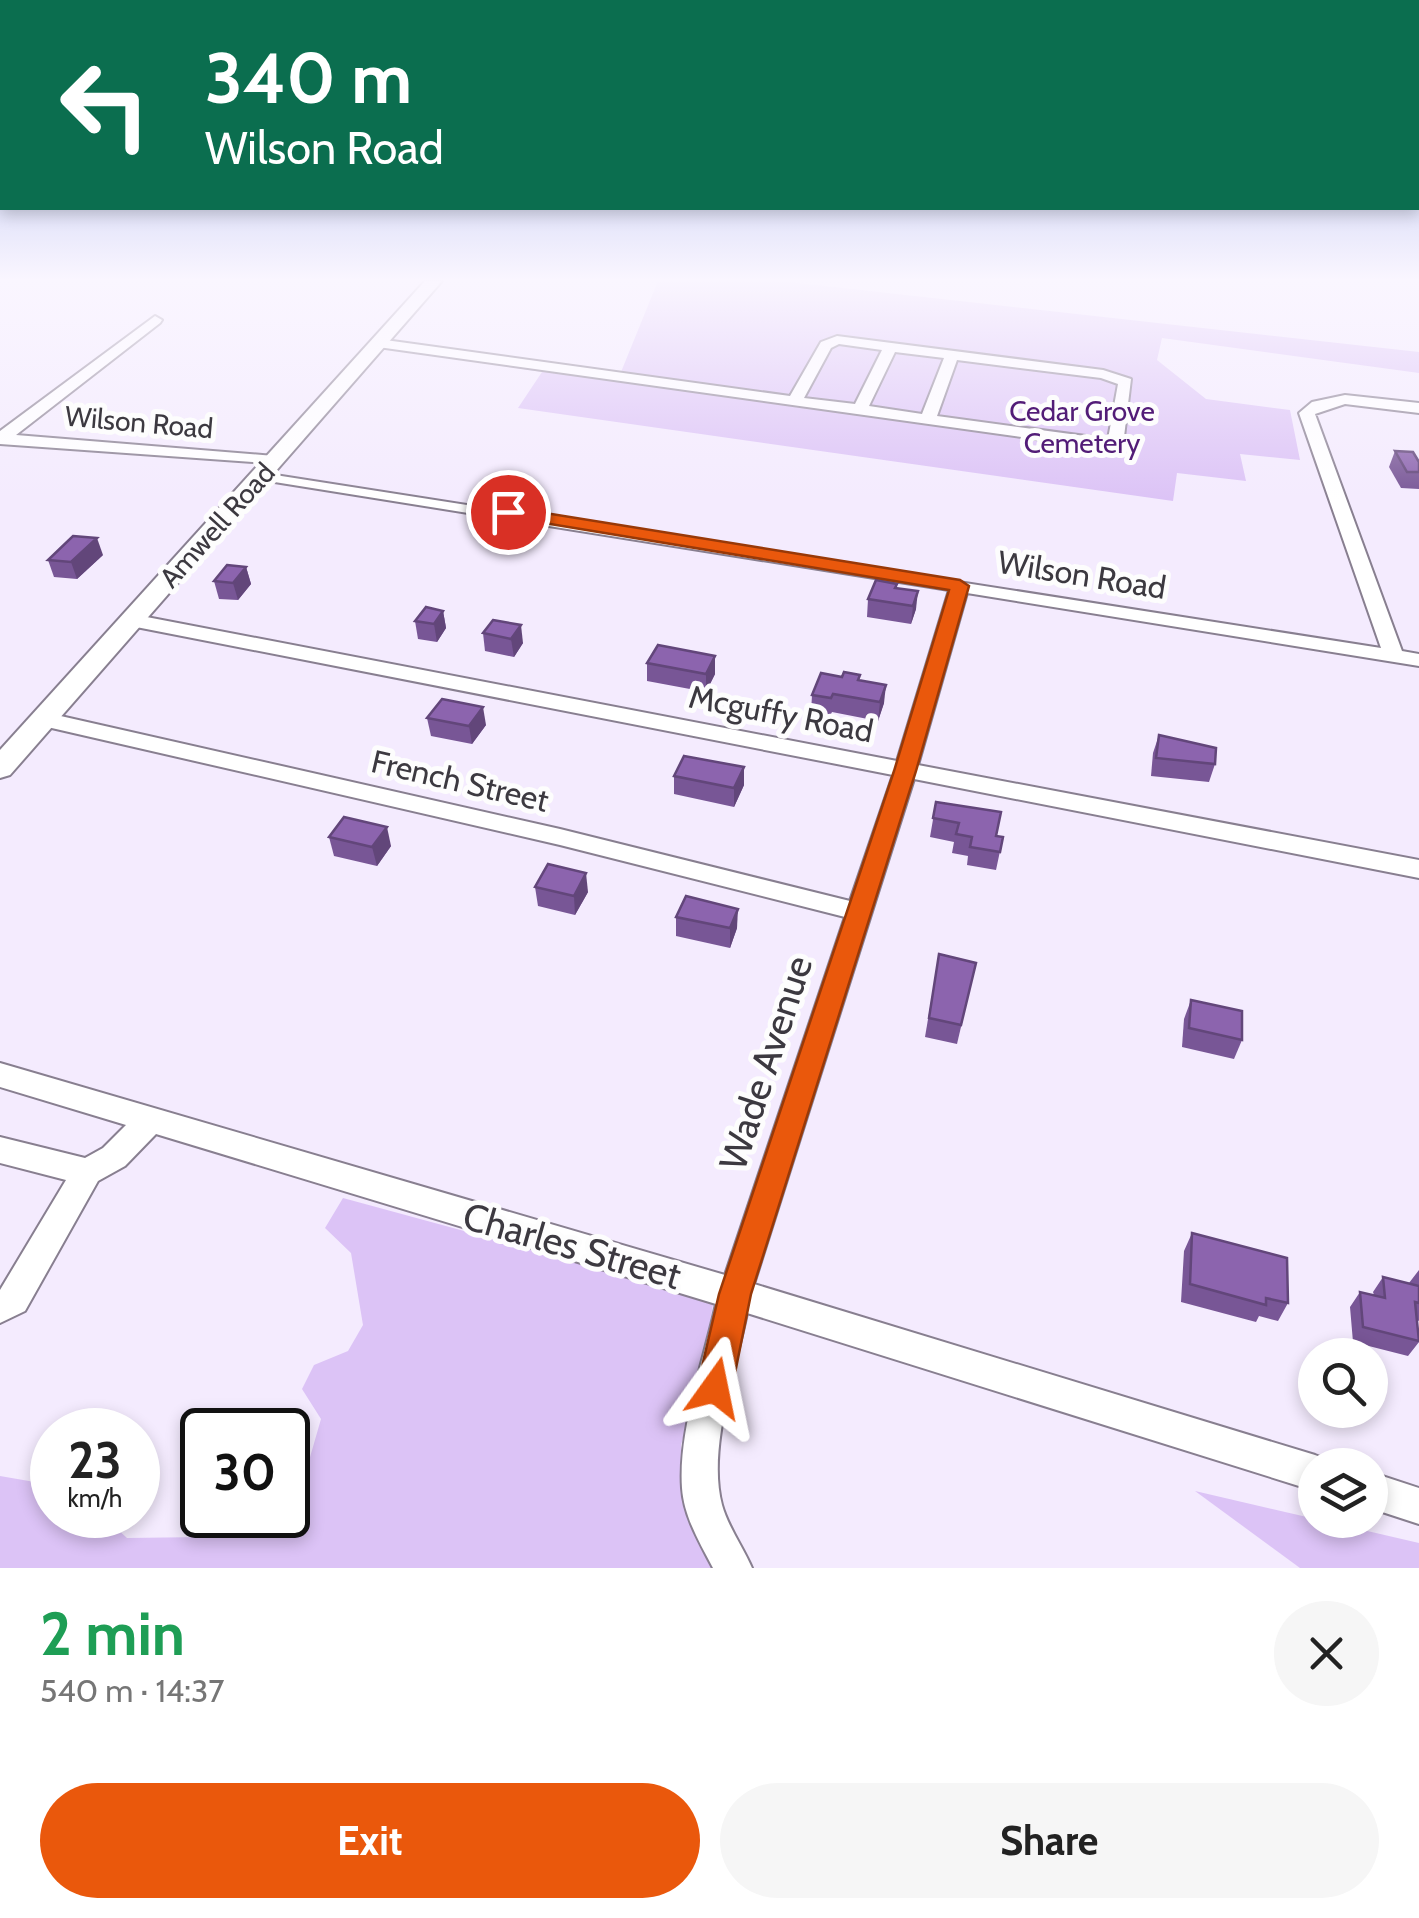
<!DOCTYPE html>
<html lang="en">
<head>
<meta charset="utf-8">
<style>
	body { margin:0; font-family:Cabin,sans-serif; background:#f6f6f6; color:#222; height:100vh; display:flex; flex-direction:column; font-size:38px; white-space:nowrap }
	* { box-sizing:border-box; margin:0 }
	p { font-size:32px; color:#767676 }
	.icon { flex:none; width:55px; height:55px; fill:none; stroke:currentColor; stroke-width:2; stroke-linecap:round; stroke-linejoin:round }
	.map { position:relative; height:1568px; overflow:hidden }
	.sheet { display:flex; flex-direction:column; background:#fff; flex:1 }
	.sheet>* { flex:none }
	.top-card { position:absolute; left:0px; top:0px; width:1420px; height:210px; box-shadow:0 5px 15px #0003; background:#0b6e4f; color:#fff; overflow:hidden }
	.fabs { position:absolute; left:1298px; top:1338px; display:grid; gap:20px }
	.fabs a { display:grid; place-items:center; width:90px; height:90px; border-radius:50%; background:#fff; box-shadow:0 5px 15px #0003; font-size:50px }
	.speed { position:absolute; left:30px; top:1408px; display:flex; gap:20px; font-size:50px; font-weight:700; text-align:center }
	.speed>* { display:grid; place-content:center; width:130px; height:130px; border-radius:50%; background:#fff; box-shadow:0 5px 15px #0003; line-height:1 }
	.speed small { font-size:25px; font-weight:400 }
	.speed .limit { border:5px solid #111; border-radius:15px; background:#fff; color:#111 }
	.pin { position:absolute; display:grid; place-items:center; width:85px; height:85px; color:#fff; margin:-42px; border:5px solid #fff; border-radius:50%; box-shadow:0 2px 10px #0007 }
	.me { position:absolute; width:110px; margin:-55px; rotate:12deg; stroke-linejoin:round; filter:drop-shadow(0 0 8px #0008) }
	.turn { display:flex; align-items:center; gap:35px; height:210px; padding:0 40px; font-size:45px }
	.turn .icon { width:130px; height:130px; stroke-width:2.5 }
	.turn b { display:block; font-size:70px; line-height:85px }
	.round { display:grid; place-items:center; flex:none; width:105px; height:105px; border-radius:52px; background:#f6f6f6 }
	.headline { display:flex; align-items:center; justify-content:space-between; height:170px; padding:0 40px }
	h1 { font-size:60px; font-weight:700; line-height:75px; color:#1e9e55 }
	.button { display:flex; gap:20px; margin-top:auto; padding:20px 40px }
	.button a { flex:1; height:115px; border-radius:60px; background:#ea580c; color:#fff; font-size:40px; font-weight:700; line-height:115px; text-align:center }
	.button a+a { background:#f6f6f6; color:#222 }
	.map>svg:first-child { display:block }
	.green { fill:#dcc3f6 }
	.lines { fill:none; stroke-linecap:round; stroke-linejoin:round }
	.minor-casing { stroke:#887f90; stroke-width:4 }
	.major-casing { stroke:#887f90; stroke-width:4 }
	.minor { fill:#fff; fill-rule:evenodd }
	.major { fill:#fff; fill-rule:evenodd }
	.wall { fill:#785696 }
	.shaded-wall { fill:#62467a }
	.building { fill:#8c64ae; stroke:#62467a; stroke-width:2.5 }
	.route { fill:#ea580c; stroke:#983908; stroke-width:2.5 }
	.labels { text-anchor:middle; stroke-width:10; stroke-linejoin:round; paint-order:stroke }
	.far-park-label { font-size:28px; fill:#521c77; stroke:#fdfdfd }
	.far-street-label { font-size:28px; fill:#3c3940; stroke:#fdfdfd }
	.street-label { font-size:32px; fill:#3c3940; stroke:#fdfdfd }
	.near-street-label { font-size:38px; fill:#3c3940; stroke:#fdfdfd }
</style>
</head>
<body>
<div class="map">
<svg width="1419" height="1568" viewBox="0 0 1419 1568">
	<rect width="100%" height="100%" fill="#f4ebfe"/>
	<g class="green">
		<polygon points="658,281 780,281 1419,352 1419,373 1162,338 1157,360 1206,399 1290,410 1300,460 1240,454 1246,481 1177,473 1173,501 518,408 542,372 393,349 401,341 621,372"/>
		<polygon points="343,1198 714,1299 701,1373 681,1445 689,1520 712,1568 0,1568 0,1476 52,1485 52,1515 102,1515 127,1538 204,1537 247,1515 288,1515 288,1491 304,1478 321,1419 302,1389 314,1365 348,1351 363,1325 351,1253 325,1228"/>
		<polygon points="1195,1491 1419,1543 1419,1568 1300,1568"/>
	</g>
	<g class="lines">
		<defs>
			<g id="minor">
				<polygon points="155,316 162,320 160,323 16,435 274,456 282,461 280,464 0,444 0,431"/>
				<path d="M837 336 1103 370 1131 379 1123 445 1115 450 378 347 371 343 378 339 790 396 821 342ZM839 344 882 350 855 404 804 398 831 348ZM895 352 944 358 922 414 869 406ZM957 360 1101 378 1118 384 1108 439 937 416Z"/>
				<path d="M1345 395 1419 403V413L1345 404 1315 414 1402 651 1419 654V666L967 593 918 765 1419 860V878L914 779 754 1284 1315 1455 1328 1460 1330 1465H1315V1491L747 1313C736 1368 707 1450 722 1505 728 1527 743 1547 752 1568H713C700 1543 684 1517 682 1488 678 1431 704 1360 716 1304L156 1134 125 1166 98 1181 25 1311 0 1323V1290L66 1180 0 1163V1137L85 1158 103 1148 126 1125 0 1087V1063L725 1275 845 917 560 845 43 726 35 724 32 719 35 714 43 712 560 829 850 901 893 775 131 626 124 624 121 620 124 616 131 614 897 761 949 590 262 480 254 475 256 472 1381 648 1299 413 1312 402Z"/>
				<polygon points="1370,1472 1419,1488 1419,1524 1370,1508"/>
			</g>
			<polygon id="major" points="425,281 442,281 10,775 0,778 0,750"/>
		</defs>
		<use href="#minor" class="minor-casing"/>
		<use href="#major" class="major-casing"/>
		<use href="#minor" class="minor"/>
		<use href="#major" class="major"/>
	</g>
	<g class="wall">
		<polygon points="1395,451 1419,462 1419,489 1401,488 1389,467"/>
		<polygon points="103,555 77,579 54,577 48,560"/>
		<polygon points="246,567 251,584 238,600 219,599 214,581"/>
		<polygon points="897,584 896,588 916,609 911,624 867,617 868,599"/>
		<polygon points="443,611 446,628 437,642 418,639 415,621"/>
		<polygon points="493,620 523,643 514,657 485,651 483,633"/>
		<polygon points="715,656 715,674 706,692 647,681 647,663"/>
		<polygon points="860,675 859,680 884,703 878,721 832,712 830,716 811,713 812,695 842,677"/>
		<polygon points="427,718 486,725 472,744 431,736"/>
		<polygon points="1159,735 1215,764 1209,782 1151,776 1153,753"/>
		<polygon points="744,767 744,785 734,807 674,794 674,776"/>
		<polygon points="936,802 996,836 1003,837 996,870 967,865 968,856 952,853 954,842 930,837"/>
		<polygon points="329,837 391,846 377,866 334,856"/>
		<polygon points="535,887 588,892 575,915 538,906"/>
		<polygon points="676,917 737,928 730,948 676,936"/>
		<polygon points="939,954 976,963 957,1044 925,1037"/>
		<polygon points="1191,1000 1242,1040 1234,1059 1182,1047 1184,1019"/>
		<polygon points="1192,1233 1288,1303 1278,1321 1259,1316 1256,1322 1181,1302 1184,1251"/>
		<polygon points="1419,1270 1419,1321 1417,1320 1419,1342 1408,1356 1353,1342 1350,1307 1360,1292 1374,1295 1373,1292 1383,1277 1409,1283"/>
	</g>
	<g class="shaded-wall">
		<polygon points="97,538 103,555 77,579 71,562"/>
		<polygon points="246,567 251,584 238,600 233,583"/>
		<polygon points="918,591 916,609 911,624 913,606"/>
		<polygon points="443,611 446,628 437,642 434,624"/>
		<polygon points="521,625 523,643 514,657 511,639"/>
		<polygon points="715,656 715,674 706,692 706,674"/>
		<polygon points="886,685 884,703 878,721 880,702"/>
		<polygon points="483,707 486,725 472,744 469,726"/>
		<polygon points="744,767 744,785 734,807 734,788"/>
		<polygon points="387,827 391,846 377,866 372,847"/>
		<polygon points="586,873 588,892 575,915 574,896"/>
		<polygon points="738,909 737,928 730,948 730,928"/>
	</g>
	<g class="building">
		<polygon points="1395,451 1413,452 1419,462 1419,472 1407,472"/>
		<polygon points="73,536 97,538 71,562 48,560"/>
		<polygon points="227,565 246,567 233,583 214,581"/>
		<polygon points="876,580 897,584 895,588 918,591 913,606 868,599"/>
		<polygon points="426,607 443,611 434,624 415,621"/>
		<polygon points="493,620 521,625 511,639 483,633"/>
		<polygon points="658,645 715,656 706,674 647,663"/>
		<polygon points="844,672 860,675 858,680 886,685 880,702 833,694 831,698 812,695 821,673 842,677"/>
		<polygon points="442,699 483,707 469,726 427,718"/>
		<polygon points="1159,735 1216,748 1215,764 1156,758"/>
		<polygon points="684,756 744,767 734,788 674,776"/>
		<polygon points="936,802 1001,812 996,836 1003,837 1000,852 970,847 972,837 956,834 959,823 933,818"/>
		<polygon points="344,817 387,827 372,847 329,837"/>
		<polygon points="548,864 586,873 574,896 535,887"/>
		<polygon points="686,896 738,909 730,928 676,917"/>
		<polygon points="939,954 976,963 961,1025 929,1018"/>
		<polygon points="1191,1000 1242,1011 1242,1040 1189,1028"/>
		<polygon points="1192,1233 1287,1258 1288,1303 1266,1298 1266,1305 1190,1284"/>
		<polygon points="1383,1277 1419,1286 1419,1303 1415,1302 1419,1341 1363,1327 1360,1292 1385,1298"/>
	</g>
	<linearGradient id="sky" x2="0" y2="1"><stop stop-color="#9bacea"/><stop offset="0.56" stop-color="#faf6ff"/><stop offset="1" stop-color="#faf6ff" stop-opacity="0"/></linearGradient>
	<rect width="1419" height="500" fill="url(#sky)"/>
	<polygon class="route" points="508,507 960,580 969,586 916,771 751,1294 732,1388 727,1400 715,1405 702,1400 697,1388 719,1294 894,771 949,590 502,516 500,512"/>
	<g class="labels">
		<g class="far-park-label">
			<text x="1082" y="421">Cedar Grove<tspan x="1082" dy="32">Cemetery</tspan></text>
		</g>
		<g class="far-street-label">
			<text transform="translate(139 422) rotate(5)" y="10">Wilson Road</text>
			<text transform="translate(217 525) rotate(-48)" y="10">Amwell Road</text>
		</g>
		<g class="street-label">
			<text transform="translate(1082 575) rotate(9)" y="11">Wilson Road</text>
			<text transform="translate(781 714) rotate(11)" y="11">Mcguffy Road</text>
			<text transform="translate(460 781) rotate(13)" y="11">French Street</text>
		</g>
		<g class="near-street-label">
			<text transform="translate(766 1063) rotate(-72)" y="13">Wade Avenue</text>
			<text transform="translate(572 1246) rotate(16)" y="13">Charles Street</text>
		</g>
	</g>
</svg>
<div class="fabs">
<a><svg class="icon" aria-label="search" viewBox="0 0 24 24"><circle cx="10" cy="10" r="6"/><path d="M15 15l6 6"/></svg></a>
<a><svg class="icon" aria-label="layers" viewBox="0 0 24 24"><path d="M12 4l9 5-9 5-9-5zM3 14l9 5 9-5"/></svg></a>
</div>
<div class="speed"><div>23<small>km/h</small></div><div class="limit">30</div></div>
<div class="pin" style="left:508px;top:512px;background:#d93025"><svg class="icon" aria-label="arrive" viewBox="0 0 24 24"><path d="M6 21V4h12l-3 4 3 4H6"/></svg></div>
<svg class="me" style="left:715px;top:1388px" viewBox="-20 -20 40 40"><path d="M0-17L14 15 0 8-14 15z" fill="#ea580c" stroke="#fff" stroke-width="4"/></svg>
<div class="top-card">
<div class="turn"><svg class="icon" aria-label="left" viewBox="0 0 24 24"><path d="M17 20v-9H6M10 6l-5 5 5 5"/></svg><div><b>340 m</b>Wilson Road</div></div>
</div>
</div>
<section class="sheet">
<div class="headline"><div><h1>2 min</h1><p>540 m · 14:37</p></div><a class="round"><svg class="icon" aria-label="close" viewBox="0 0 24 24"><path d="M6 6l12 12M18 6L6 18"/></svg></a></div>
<div class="button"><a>Exit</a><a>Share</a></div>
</section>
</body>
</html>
